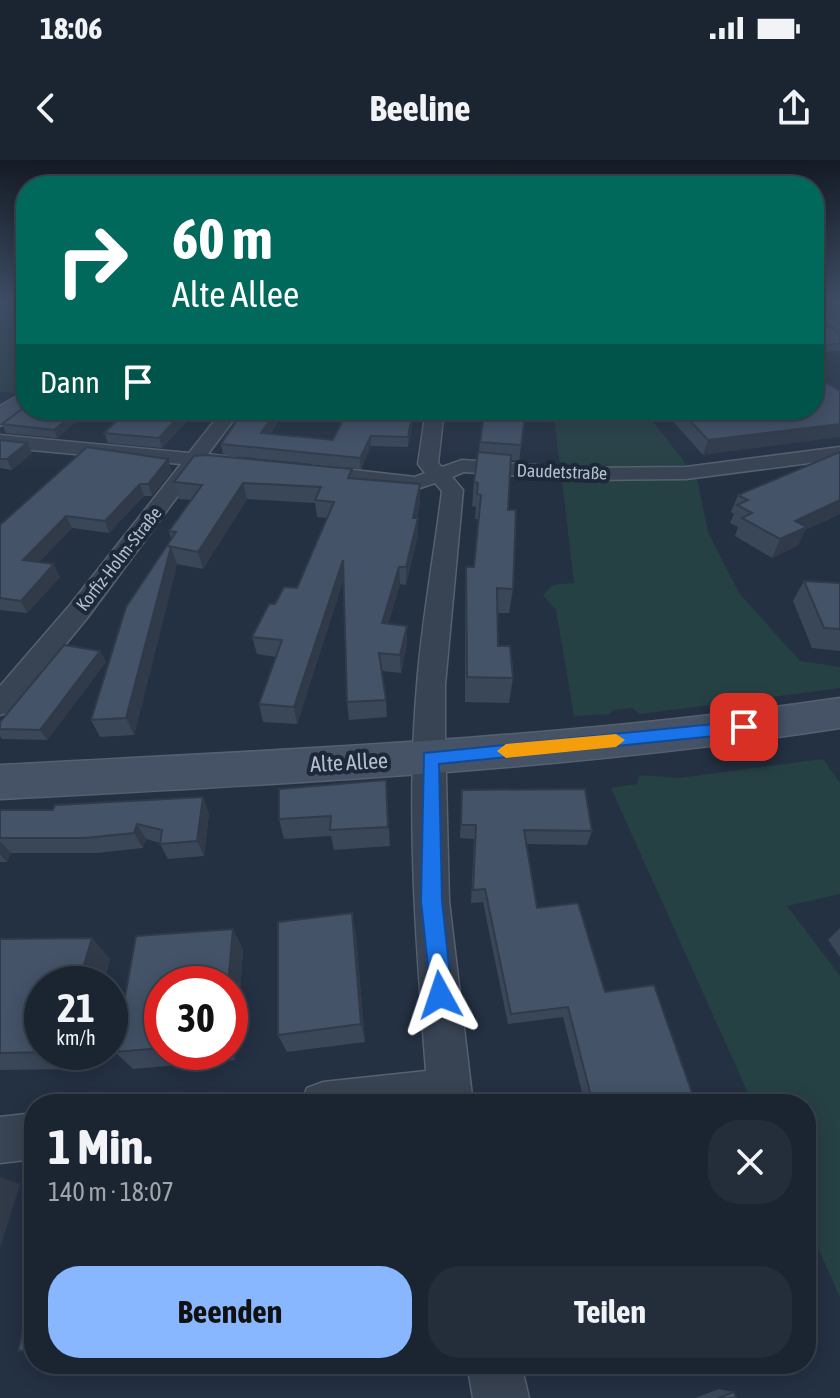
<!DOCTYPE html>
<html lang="de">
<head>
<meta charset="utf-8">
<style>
	body { margin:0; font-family:"Asap Condensed",sans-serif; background:#242d3a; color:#f1f3f6; height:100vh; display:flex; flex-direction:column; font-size:30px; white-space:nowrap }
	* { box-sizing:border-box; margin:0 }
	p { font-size:26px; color:#a0a5ac }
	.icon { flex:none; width:44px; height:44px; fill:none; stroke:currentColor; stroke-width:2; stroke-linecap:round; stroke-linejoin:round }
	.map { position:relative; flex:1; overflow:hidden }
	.side { position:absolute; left:24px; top:934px; width:792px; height:280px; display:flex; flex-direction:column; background:#1b2532; border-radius:32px; box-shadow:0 4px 20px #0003,0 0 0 2px #39424d }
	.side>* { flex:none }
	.top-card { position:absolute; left:16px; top:16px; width:808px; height:244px; border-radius:32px; box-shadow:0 4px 20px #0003,0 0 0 2px #39424d; background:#00695c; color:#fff; overflow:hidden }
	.speed { position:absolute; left:24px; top:806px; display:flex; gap:16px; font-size:40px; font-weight:700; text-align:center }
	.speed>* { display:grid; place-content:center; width:104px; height:104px; border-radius:50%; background:#1b2532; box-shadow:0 4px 20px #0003,0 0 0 2px #39424d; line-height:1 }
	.speed small { font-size:20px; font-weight:400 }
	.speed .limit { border:12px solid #d22; background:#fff; color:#111 }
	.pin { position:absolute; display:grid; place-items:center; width:68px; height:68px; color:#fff; margin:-34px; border-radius:16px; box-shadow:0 4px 12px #0006 }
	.me { position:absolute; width:88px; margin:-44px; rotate:355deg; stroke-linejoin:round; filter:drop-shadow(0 0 6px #0008) }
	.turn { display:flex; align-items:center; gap:28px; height:168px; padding:0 24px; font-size:36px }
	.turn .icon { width:104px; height:104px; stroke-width:2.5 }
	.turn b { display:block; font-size:56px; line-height:68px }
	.then { display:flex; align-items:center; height:76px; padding:0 24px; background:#0003; gap:16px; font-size:30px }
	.round { display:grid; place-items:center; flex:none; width:84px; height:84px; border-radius:32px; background:#242d3a }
	.summary { display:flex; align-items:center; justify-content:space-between; height:136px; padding:0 24px }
	h1 { font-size:48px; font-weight:700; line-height:60px }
	.cta { display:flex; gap:16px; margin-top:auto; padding:16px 24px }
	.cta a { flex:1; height:92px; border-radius:32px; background:#88b7ff; color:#111; font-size:32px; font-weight:700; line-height:92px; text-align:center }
	.cta a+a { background:#242d3a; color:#f1f3f6 }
	.status { display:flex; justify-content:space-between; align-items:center; height:56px; padding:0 40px; background:#1b2532; direction:ltr }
	.status svg { height:22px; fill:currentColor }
	header { display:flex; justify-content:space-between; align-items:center; height:104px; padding:0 24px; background:#1b2532; font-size:36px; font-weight:700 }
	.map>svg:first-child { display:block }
	.green { fill:#264144 }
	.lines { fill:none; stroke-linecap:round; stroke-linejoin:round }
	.street-casing { stroke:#566170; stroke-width:3 }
	.secondary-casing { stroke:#566170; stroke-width:3 }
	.street { fill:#384353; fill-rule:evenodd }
	.secondary { fill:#465266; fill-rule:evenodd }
	.wall { fill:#3a4759; fill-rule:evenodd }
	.shaded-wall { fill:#303a49 }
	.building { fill:#445368; stroke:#303a49; stroke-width:2 }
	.route { fill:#1a73e8; stroke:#114b97; stroke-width:2 }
	.slow { fill:#f59e0b }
	.labels { text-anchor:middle; stroke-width:8; stroke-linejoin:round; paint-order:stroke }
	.far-street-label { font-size:18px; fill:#b5becd; stroke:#1d2838 }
	.street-label { font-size:22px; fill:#b5becd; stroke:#1d2838 }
</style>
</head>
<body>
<div class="status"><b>18:06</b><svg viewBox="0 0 49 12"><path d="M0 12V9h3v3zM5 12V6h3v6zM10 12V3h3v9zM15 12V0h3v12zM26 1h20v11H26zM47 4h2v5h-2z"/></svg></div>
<header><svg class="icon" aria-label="back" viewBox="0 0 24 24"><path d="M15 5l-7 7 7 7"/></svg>Beeline<svg class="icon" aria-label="share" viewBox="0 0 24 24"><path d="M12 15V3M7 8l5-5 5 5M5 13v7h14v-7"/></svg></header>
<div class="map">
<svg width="840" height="1238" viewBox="0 0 840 1238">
	<rect width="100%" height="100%" fill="#243143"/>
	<g class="green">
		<polygon points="0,140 26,140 26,224 14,233 0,232"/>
		<polygon points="553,250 644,250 697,318 708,372 739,433 800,501 840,507 840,528 640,554 632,548 613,550 610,554 574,556 556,450 543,435 553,425 574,423 562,320 569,320 568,306 560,306"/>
		<polygon points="823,599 840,623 840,734 787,746 840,816 840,1137 806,1061 806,944 753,944 611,628 637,624 639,615 679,618"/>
	</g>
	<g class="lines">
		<defs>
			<g id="street">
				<polygon points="814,152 840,168 840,180 814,163"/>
				<polygon points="223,250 241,250 208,294 243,299 246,303 243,307 200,306 88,457 10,552 0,555 0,526 70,445 181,304 0,287 0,275 189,293"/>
				<path d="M426 250H444L438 303 442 307 462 300 577 308 686 307 840 287V299L686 319 577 320 464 312 452 317 463 330 445 525V575L449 741 473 944H301L307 928 323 922 426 911C416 783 406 654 417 525 422 460 434 396 442 331L435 323 417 329 310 317 300 311 310 305 415 317 425 313 418 304Z"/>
				<polygon points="34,953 34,999 0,1003 0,957"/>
				<polygon points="467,1204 521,1204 529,1238 473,1238"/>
			</g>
			<g id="secondary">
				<polygon points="26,231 26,250 0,266 0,246"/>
				<path d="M840 538V568C561 611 281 624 0 639V605C281 590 561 579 840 538Z"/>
			</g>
		</defs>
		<use href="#street" class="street-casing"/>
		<use href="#secondary" class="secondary-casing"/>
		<use href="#street" class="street"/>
		<use href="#secondary" class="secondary"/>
	</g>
	<g class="wall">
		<polygon points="814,140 840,140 840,166 815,152 815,158 840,174 840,191 816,192 814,191"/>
		<polygon points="78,250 81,258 57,278 6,273 2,264"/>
		<polygon points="197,250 162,288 108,283 104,273"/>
		<polygon points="243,250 286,250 270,274 333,280 348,250 415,250 408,287 371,286 361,309 223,295 221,284"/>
		<polygon points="526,250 519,301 511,300 508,350 513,429 509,453 497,453 498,486 513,518 509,543 465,542 465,432 466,407 474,407 479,359 475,359 476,347 472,346 474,322 480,282"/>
		<polygon points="663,250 814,250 703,295"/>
		<polygon points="0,280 32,293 12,310 0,308"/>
		<polygon points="840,292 840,354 805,370 798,385 772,398 735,376 738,367 730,363 734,354 731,352 738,335"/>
		<polygon points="172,311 152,336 144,336 109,373 72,368 39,402 60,417 27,453 0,450 0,365"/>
		<polygon points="353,319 420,341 417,358 418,358 418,375 406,425 400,424 388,464 407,466 407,484 401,513 382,511 386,540 387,557 349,560 347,542 343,421 297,564 263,562 259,544 276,497 257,494 252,477 275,444 297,428 327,358 317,357 315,343 247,339 203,409 177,404 134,575 100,577 91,560 171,379 169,371 191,340 179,339 174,322"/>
		<polygon points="804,421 840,423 840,491 812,488 793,441"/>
		<polygon points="100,491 106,502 47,580 2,579 0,576 0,562"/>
		<polygon points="386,620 390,686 334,690 331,676 284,679 279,659"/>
		<polygon points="462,630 592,671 587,685 526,684 537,748 696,944 585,944 563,857 508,864 483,742 471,743 474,679 460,678"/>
		<polygon points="0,650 209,653 204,696 168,699 160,684 160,683 146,679 143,688 96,693 11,693 7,702 0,702"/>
		<polygon points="840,768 840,797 828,780"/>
		<path d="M233 769 243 790 235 900 133 909 115 892 136 776ZM162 824H230V892H162Z"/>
		<polygon points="356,775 365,882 287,892 278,875"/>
		<polygon points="0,779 110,799 103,824 42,824 83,892 78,909 0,910"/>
		<polygon points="719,1229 734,1232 736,1238 695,1238"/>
	</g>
	<g class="shaded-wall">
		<polygon points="78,250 81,258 57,278 54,270"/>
		<polygon points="185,250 197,250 162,288 159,278"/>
		<polygon points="277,250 286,250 263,284 261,273"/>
		<polygon points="413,250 415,250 408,287 408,277"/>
		<polygon points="840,264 840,277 703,295 708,280"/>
		<polygon points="371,276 371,286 361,309 360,298"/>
		<polygon points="27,283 32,293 12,310 7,299"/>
		<polygon points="168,299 172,311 152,336 148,324"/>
		<polygon points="243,323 247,339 203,409 198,392"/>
		<polygon points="140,324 144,336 109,373 105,361"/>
		<polygon points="420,324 420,341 413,375 413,358"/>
		<polygon points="840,340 840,354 805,370 798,385 772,398 780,379 795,361"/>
		<polygon points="66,356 72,368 30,412 23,400"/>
		<polygon points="418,358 418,375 406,425 406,407"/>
		<polygon points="171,387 177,404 134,575 126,558"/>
		<polygon points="343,400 344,417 297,564 294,547"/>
		<polygon points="54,404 60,417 27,453 21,441"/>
		<polygon points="399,407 400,424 383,481 382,463"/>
		<polygon points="407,466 407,484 401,513 400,495"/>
		<polygon points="100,491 106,502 47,580 40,570"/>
		<polygon points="203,637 209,653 204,696 197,681"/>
		<polygon points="137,664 146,679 143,688 134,673"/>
		<polygon points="0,681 11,693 7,702 0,694"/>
		<polygon points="352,753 356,775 365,882 361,864"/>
		<polygon points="233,769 243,790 235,900 230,892 230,824 228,824"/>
		<polygon points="92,778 110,799 103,824 78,824"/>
		<polygon points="56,892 83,892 78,909"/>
		<polygon points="0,1017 20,1024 0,1088"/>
	</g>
	<g class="building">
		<polygon points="814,140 840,140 840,157 814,143 815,158 840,174 840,184 819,185 814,181"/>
		<polygon points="825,222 840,231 840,264 708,280 680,250 814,250 814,224"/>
		<polygon points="26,246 26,250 78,250 54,270 2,264"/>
		<polygon points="136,250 185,250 159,278 104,273 126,252"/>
		<polygon points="244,250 277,250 261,273 333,280 348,250 413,250 408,277 371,276 360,298 221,284"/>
		<polygon points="485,250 526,250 521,285 480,282"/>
		<polygon points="0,280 27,283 7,299 0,299"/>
		<polygon points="87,287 168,299 148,324 140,324 105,361 66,356 23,400 54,404 21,441 0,438 0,365"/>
		<polygon points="478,292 511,295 508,350 516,350 513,429 497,428 498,486 510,486 513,518 467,517 466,407 474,407 481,335 477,334 478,323 474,322"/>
		<polygon points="840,292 840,340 795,361 807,367 780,379 742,358 752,353 737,345 748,340 738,335"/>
		<polygon points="207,295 352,309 348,318 420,324 413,358 418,358 406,407 399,407 382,463 407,466 400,495 379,493 386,540 347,542 343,400 294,547 259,544 282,480 252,477 269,444 275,444 284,427 297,428 334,342 315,340 321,327 243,323 198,392 168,386 171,387 126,558 91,560 126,447 176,372 169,371 202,325 174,322 194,296"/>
		<polygon points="804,421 840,423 840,469 824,468"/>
		<polygon points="64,485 100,491 40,570 0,569 0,562"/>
		<polygon points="386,620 388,667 330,670 331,656 279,659 279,629"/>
		<polygon points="585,629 592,671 524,670 537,748 578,743 605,832 654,825 696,944 593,944 568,847 511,854 485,729 473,730 476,665 461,665 462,630"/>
		<polygon points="203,637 197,681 160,684 162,670 137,664 134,673 85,678 0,678 0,650 53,650 55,645"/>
		<polygon points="352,753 361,864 278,875 278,762"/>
		<polygon points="233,769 228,824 162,824 162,888 115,892 136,776"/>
		<polygon points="92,778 78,824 42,824 42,892 56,892 0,893 0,779"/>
		<polygon points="34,1124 34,1190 18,1191"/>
		<polygon points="734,1232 736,1238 718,1238"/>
	</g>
	<linearGradient id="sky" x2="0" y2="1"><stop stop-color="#141b25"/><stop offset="0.45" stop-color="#3f4e66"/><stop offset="1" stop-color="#3f4e66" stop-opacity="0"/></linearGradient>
	<rect width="840" height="313" fill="url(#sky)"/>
	<polygon class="route" points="744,561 753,567 744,573 439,604 442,741 452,835 448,843 440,847 432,843 421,741 424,593"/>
	<polygon class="slow" points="616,574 625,580 616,587 506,598 497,591 506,584"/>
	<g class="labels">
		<g class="far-street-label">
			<text transform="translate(562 312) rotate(2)" y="6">Daudetstraße</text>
			<text transform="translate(119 399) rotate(-52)" y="6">Korfiz-Holm-Straße</text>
		</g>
		<g class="street-label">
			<text transform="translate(349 602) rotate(-3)" y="8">Alte Allee</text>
		</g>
	</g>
</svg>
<div class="speed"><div>21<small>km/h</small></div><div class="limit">30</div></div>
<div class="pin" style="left:744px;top:567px;background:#d93025"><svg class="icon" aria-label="arrive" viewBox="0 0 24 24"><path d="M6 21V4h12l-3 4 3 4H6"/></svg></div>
<svg class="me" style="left:440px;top:835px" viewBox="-20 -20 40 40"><path d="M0-17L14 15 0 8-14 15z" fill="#1a73e8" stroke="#fff" stroke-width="4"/></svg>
<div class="top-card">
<div class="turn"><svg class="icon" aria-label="right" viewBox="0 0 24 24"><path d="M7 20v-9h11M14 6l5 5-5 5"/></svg><div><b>60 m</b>Alte Allee</div></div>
<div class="then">Dann<svg class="icon" aria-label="arrive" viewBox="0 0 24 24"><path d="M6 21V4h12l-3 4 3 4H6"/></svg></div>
</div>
<section class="side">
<div class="summary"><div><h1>1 Min.</h1><p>140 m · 18:07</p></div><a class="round"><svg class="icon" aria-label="close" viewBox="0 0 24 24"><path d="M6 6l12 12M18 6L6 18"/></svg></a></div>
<div class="cta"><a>Beenden</a><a>Teilen</a></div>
</section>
</div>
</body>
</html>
